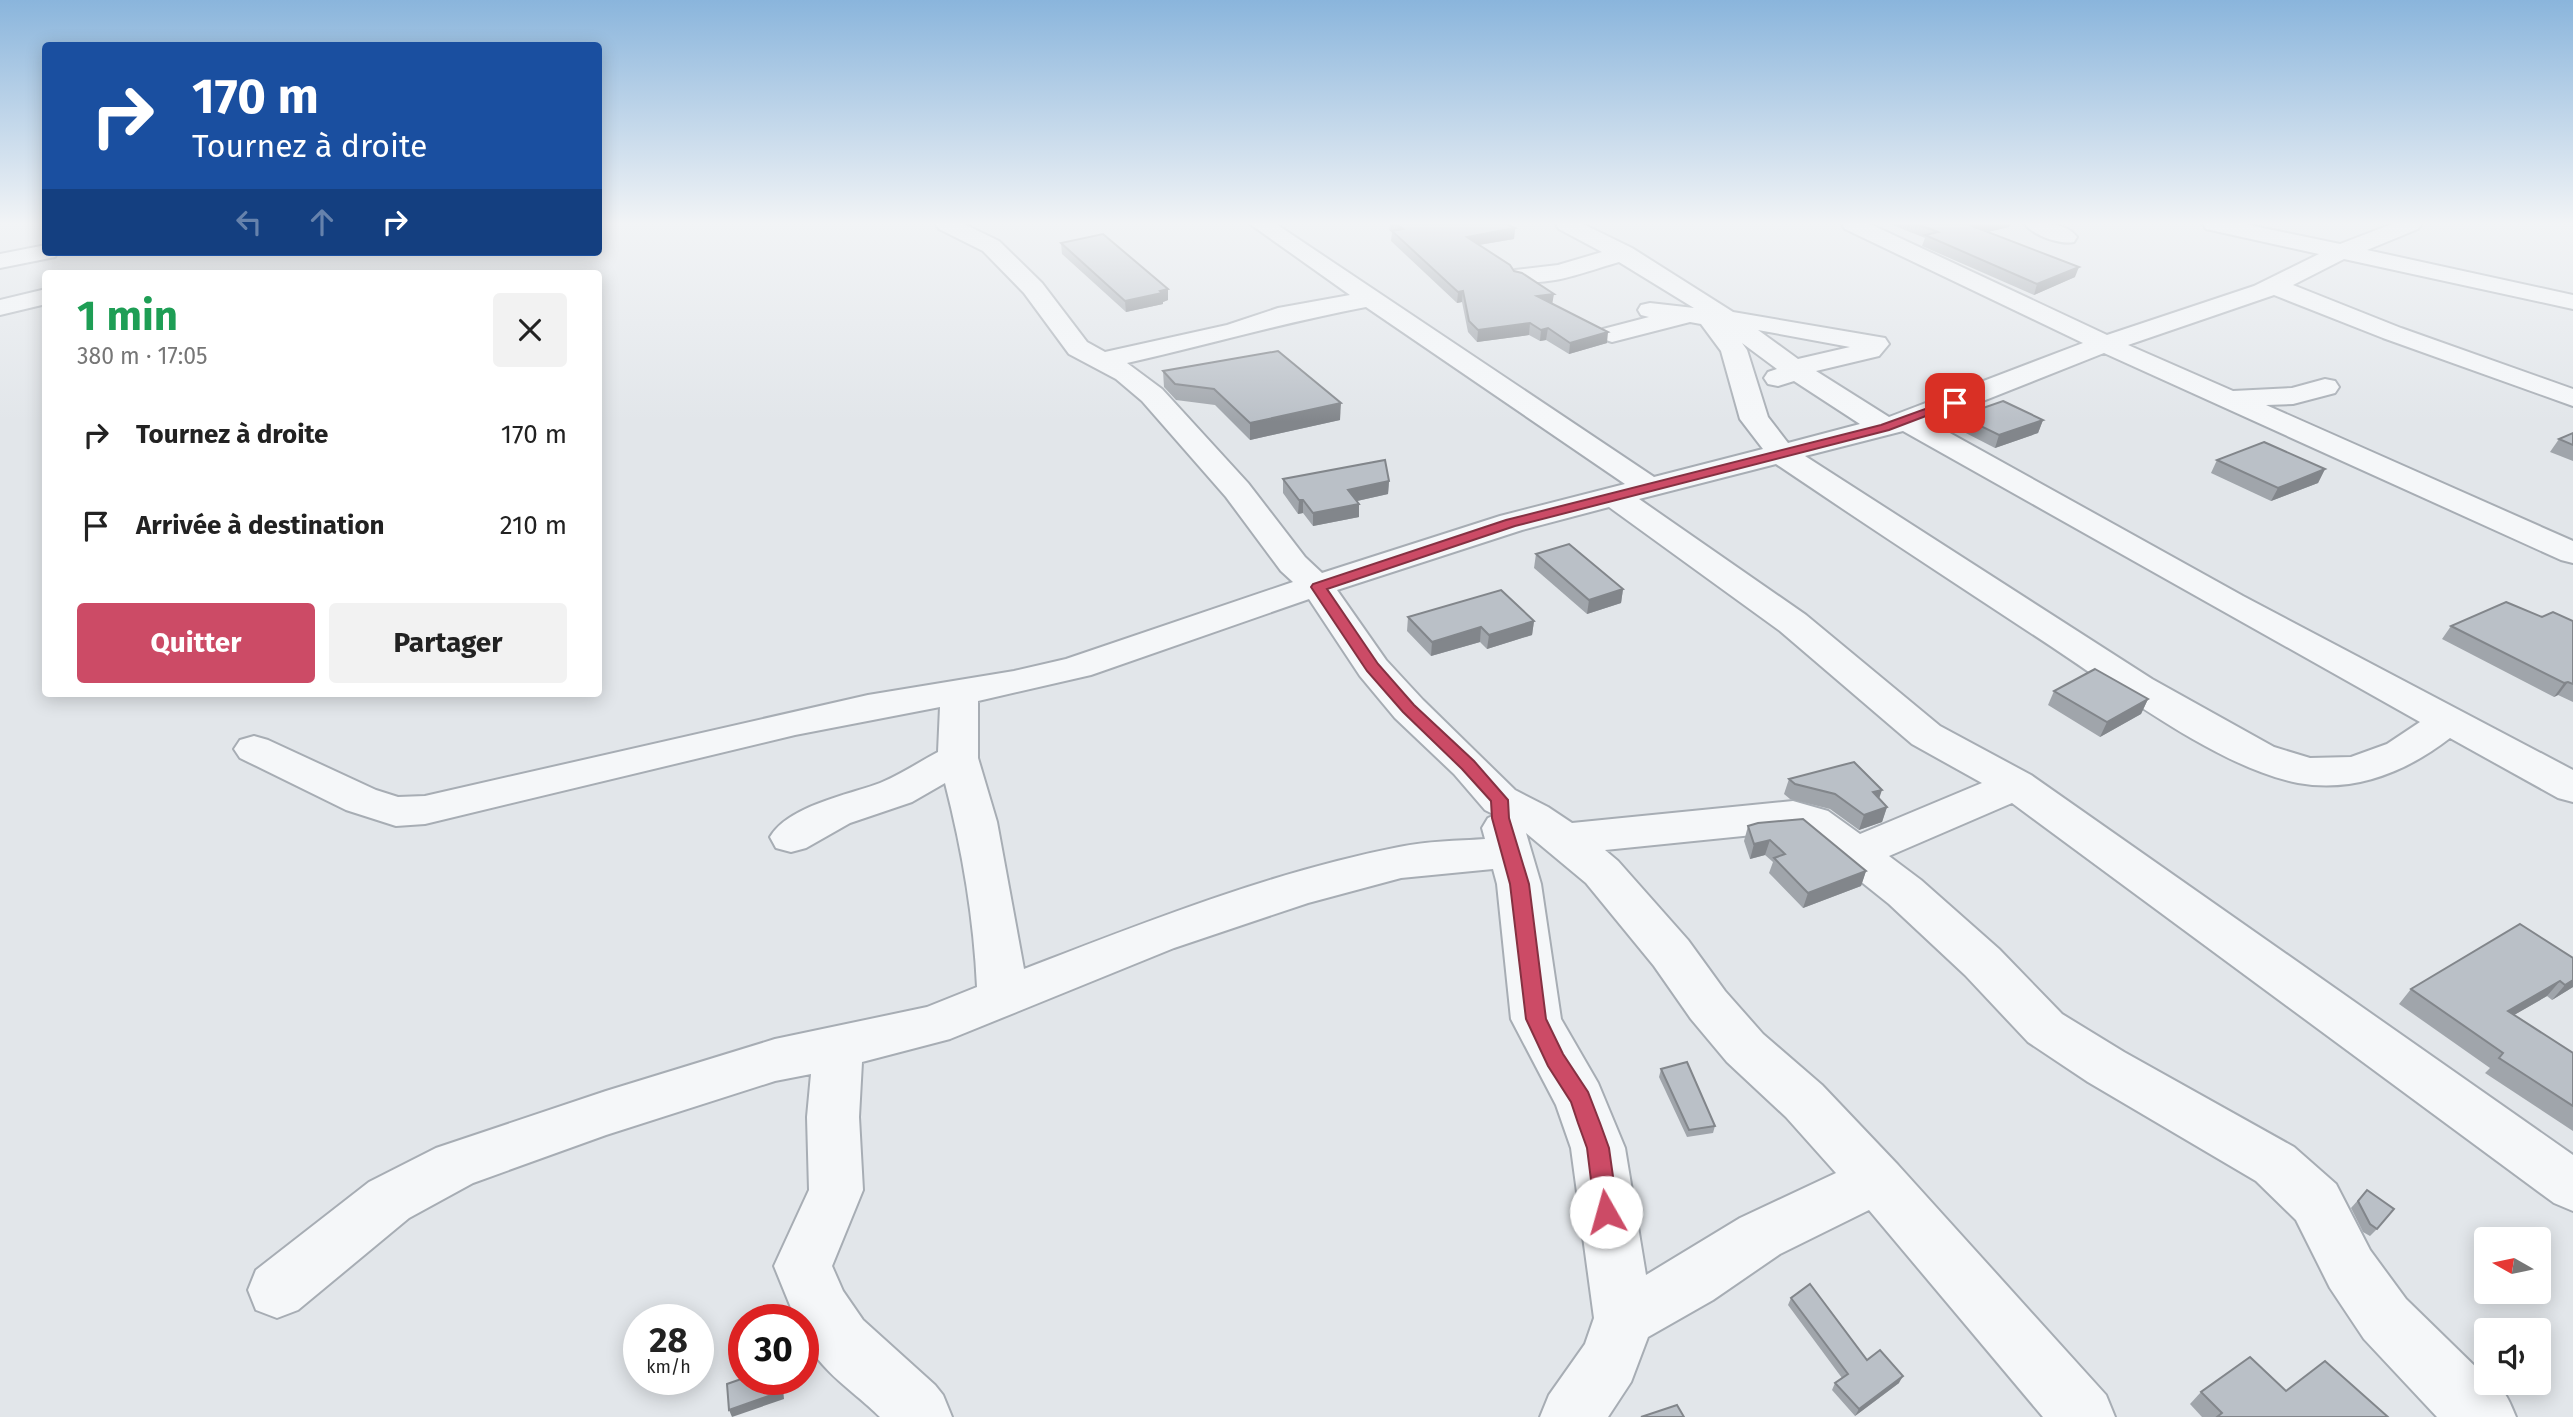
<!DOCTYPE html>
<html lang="fr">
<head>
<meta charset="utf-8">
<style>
	body { margin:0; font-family:"Fira Sans",sans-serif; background:#f2f2f2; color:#222; height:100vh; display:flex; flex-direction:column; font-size:26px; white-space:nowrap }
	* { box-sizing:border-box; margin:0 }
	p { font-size:23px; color:#767676 }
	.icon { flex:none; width:38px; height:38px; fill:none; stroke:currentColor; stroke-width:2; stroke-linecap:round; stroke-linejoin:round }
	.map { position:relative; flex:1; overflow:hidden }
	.side { position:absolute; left:42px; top:270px; width:560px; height:427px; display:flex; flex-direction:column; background:#fff; border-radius:7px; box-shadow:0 4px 18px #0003 }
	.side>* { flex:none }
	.hud { position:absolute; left:42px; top:42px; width:560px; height:214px; border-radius:7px; box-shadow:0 4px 18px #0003; background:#1a4fa0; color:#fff; overflow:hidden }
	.needle { width:46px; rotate:279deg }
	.controls { position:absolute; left:2474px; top:1227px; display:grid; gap:14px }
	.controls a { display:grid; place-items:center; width:77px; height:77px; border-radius:7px; background:#fff; box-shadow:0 4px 18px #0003; font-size:35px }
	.speed { position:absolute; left:623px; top:1304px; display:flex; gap:14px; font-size:35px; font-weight:700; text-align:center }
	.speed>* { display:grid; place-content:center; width:91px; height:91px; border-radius:50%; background:#fff; box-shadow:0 4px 18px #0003; line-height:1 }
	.speed small { font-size:18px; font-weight:400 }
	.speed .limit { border:10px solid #d22; background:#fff; color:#111 }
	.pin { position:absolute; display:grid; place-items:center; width:60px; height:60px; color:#fff; margin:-30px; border-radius:14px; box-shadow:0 4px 10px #0006 }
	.me { position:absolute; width:77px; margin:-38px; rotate:353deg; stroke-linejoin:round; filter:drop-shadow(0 0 5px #0008) }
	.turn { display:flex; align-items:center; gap:24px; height:147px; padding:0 35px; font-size:32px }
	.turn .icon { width:91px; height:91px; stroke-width:2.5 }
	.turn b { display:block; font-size:49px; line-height:60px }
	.lanes { display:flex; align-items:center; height:66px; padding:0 35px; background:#0003; justify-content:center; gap:35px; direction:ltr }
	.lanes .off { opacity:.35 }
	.round { display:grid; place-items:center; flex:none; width:74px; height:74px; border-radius:7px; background:#f2f2f2 }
	.summary { display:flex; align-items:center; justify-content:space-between; height:119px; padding:0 35px }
	h1 { font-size:42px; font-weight:700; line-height:52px; color:#1e9e55 }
	.cta { display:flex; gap:14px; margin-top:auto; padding:14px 35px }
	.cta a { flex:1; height:80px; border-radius:7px; background:#cc4b66; color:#fff; font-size:28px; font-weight:700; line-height:80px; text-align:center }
	.cta a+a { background:#f2f2f2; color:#222 }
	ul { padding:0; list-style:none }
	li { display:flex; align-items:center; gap:21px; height:91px; padding:0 35px }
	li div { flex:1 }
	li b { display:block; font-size:26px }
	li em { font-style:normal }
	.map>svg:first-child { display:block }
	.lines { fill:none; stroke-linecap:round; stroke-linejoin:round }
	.minor-casing { stroke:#a7adb4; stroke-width:4 }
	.minor { fill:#f5f7f9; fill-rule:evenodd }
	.wall { fill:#a0a5ab }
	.shaded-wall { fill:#82868b }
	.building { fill:#bac0c7; stroke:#82868b; stroke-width:2 }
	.route { fill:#cc4b66; stroke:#853142; stroke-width:2 }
</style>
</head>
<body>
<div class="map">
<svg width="2573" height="1417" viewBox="0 0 2573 1417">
	<rect width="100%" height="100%" fill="#e2e6ea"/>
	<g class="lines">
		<defs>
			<g id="minor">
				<path d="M936 224H964L999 241 1042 283 1087 342 1105 352 1227 325 1278 308 1350 295 1250 224H1276L1654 477 1763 449 1740 419 1721 351 1701 324 1690 322 1612 342 1603 339 1599 334 1603 329 1649 317 1641 315 1638 310 1641 305 1650 303 1694 308 1619 262C1587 271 1548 288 1515 280L1511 275 1515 270 1558 265 1602 252 1559 229 1556 224H1583L1632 248 1733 312 1885 338 1889 344 1879 356 1816 371 1889 417 2083 343 1845 229 1842 224H1870L2107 335 2254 286 2319 254 2206 229 2203 224H2244L2340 244 2392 224H2421L2418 229 2367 250 2573 295V309L2344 259 2293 285 2401 328 2573 389V406L2383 338 2274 295 2128 345 2233 391 2292 388 2325 379 2335 381 2339 387 2335 393 2293 404 2266 405 2573 541V563L2561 560 2104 353 1930 422 2243 596 2573 770V802L2558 798 2450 738C2406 772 2354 793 2298 783 2221 768 2124 695 2058 651 1964 589 1869 527 1776 464L1639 499 1806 615 1940 726 2031 775 2573 1155V1211L2554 1203 2012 803 1889 856 1921 880 1999 949 2062 1014 2124 1052 2294 1147 2336 1184 2370 1250 2406 1299 2487 1378V1382C2504 1384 2510 1403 2516 1417H2437L2364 1339 2330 1288 2296 1220 2256 1181 2088 1082 2028 1042 1965 975 1889 904 1799 832 1793 831 1605 850 1618 861 1688 940 1725 991 1763 1034 1822 1085 1898 1165 2106 1395 2115 1417H2043L1869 1210 1780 1254 1713 1300 1648 1337 1631 1382 1608 1417H1540L1549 1395 1585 1344 1594 1318 1571 1148 1556 1105 1511 1019 1497 884 1493 869 1401 878 1308 903 1174 948 950 1039 862 1062 859 1117 863 1190 832 1266 843 1291 863 1320 935 1385 943 1395 952 1417H880C853 1389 803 1362 803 1320H796L774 1266 809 1190 807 1117 811 1074 775 1081 606 1135 473 1183 409 1218 298 1310 277 1318 256 1310 248 1290 256 1270 369 1182 436 1148 606 1091 775 1039 927 1007 977 987C974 919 962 849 945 783L912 802 850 823 806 848 791 852 776 848 770 837C788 806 848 795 880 783 900 775 919 762 938 752L940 707 795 735 425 824 396 826 346 810 240 758 234 749 240 740 254 736 268 740 376 790 398 797 425 796 868 695 1014 671 1066 659 1293 582 1281 571 1226 497 1142 401 1116 379 1069 354 1024 293 983 251 939 229ZM1366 307 1625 484 1500 516 1322 573 1305 557 1248 483 1162 389 1127 363C1207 345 1286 322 1366 307ZM1758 330 1769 332 1850 347 1798 359ZM1742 343 1777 369 1768 372 1764 378 1768 384 1778 386 1794 381 1860 424 1788 443 1768 417 1747 350ZM1903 431 2420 722 2387 744 2351 757 2310 758 2274 747 2152 679 1805 456ZM1609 507 1780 631 1912 744 1982 783 1860 834 1828 811 1793 801 1572 823 1548 807 1515 790 1423 700 1386 660 1337 590 1522 530ZM1309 599 1360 676 1395 718 1454 774 1485 810 1495 815 1488 818 1482 828 1485 839C1457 841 1427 841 1399 847 1271 872 1146 922 1024 969L997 822 978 758V701L1091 675ZM1526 833 1586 883 1654 966 1691 1019 1727 1062 1786 1117 1836 1173 1740 1218 1646 1275 1625 1148 1598 1083 1561 1019 1541 884Z"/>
				<path d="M2025 224C2042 224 2065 221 2077 237L2074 242C2060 245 2034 236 2025 224Z"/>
				<polygon points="46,245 46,252 58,252 55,257 0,268 0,254"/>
				<polygon points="46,289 46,304 0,315 0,300"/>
			</g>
		</defs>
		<use href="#minor" class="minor-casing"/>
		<use href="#minor" class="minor"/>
	</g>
	<g class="wall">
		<polygon points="1390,224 1507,224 1515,228 1514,239 1479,245 1514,271 1553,304 1607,343 1569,354 1546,340 1540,341 1529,335 1477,342 1468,332 1462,302 1457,303 1391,241 1392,232 1389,230"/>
		<polygon points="1890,224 2010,224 2009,227 1988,232 2075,277 2034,295 1922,246 1925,238"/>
		<polygon points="1061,243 1168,300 1163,302 1163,304 1126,312 1062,254"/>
		<polygon points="1163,371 1340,420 1250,440 1215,405 1176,400 1164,387"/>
		<polygon points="1960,416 2043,420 2038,433 1995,448 1956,428"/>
		<polygon points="2573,433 2573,461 2550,452 2559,439"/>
		<polygon points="2217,460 2325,469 2318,483 2271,501 2211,473"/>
		<polygon points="1283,479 1389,481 1388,494 1357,501 1359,517 1313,526 1303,513 1298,514 1283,493"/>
		<polygon points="1536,554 1623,589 1621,603 1587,614 1534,568"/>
		<polygon points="1408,617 1534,621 1532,635 1487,649 1480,642 1431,656 1407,631"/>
		<polygon points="2542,617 2573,621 2573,702 2558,695 2554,697 2442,639 2451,626"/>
		<polygon points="2054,691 2148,699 2141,714 2100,737 2048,705"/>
		<polygon points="1789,779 1879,799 1887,807 1882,822 1859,830 1830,809 1790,799 1784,794"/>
		<polygon points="1748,826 1866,871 1861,886 1803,908 1769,873 1773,862 1765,855 1750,859 1744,841"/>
		<polygon points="2573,958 2573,987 2552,1000 2547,996 2514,1015 2573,1053 2573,1131 2485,1073 2490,1068 2399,1004 2411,989"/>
		<polygon points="1661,1069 1715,1126 1713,1133 1687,1137 1659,1077"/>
		<polygon points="2367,1190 2377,1229 2370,1236 2363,1232 2351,1208"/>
		<polygon points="1791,1298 1867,1360 1899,1383 1855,1416 1832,1390 1835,1383 1842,1378 1788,1305"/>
		<polygon points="2286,1391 2388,1417 2202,1417 2190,1404 2201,1392"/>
	</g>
	<g class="shaded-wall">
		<polygon points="1980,224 2010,224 2009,227 1969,236 1972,226"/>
		<polygon points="1515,228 1514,239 1466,247 1467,237"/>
		<polygon points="2079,267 2075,277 2034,295 2037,284"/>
		<polygon points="1168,289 1168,300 1163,302 1163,304 1126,312 1125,301"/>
		<polygon points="1463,291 1462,302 1457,303 1458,292"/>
		<polygon points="1554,294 1552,305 1537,296"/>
		<polygon points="1530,323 1529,335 1477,342 1478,330"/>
		<polygon points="1548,328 1546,340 1540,341 1541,330"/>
		<polygon points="1608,332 1607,343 1569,354 1570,343"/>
		<polygon points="1341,403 1340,420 1250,440 1250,423"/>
		<polygon points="2043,420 2038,433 1995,448 1999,435"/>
		<polygon points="2325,469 2318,483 2271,501 2278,488"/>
		<polygon points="1389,481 1388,494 1348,503 1348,490"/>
		<polygon points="1299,500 1303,500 1303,513 1298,514"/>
		<polygon points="1359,504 1359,517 1313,526 1313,513"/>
		<polygon points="1623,589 1621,603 1587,614 1589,600"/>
		<polygon points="1534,621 1532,635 1487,649 1489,635"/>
		<polygon points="1481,627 1480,642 1431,656 1432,642"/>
		<polygon points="2568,682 2558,695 2554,697 2564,683"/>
		<polygon points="2148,699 2141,714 2100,737 2107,722"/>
		<polygon points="1882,790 1877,805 1873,792"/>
		<polygon points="1887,807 1882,822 1859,830 1864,815"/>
		<polygon points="1770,840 1765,855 1750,859 1754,844"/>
		<polygon points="1866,871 1861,886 1803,908 1808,893"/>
		<polygon points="2573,980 2573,987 2552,1000 2565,985"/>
		<polygon points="2560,981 2547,996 2495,1026 2508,1011"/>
		<polygon points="1903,1376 1899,1383 1855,1416 1859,1409"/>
		<polygon points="779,1379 782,1379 784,1399 732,1417 729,1410"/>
	</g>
	<g class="building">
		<polygon points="1396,224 1507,224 1515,228 1467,237 1510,265 1514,271 1522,273 1554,294 1537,296 1608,332 1570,343 1548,328 1541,330 1530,323 1478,330 1469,321 1463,291 1458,292 1392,231 1403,229"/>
		<polygon points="1917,224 1980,224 1972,226 2079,267 2037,284 1925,235 1938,232"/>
		<polygon points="1103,234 1168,289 1160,291 1162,293 1125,301 1061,243"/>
		<polygon points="1278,351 1341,403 1250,423 1214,389 1175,384 1163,371"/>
		<polygon points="2003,401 2043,420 1999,435 1960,416"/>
		<polygon points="2573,433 2573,445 2559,439"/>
		<polygon points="2264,442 2325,469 2278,488 2217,460"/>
		<polygon points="1385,460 1389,481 1348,490 1359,504 1313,513 1303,500 1299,500 1283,479"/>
		<polygon points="1569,544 1623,589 1589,600 1536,554"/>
		<polygon points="1501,590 1534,621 1489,635 1481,627 1432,642 1408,617"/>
		<polygon points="2506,602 2542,617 2553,612 2573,621 2573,684 2568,682 2564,683 2451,626"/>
		<polygon points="2095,669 2148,699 2107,722 2054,691"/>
		<polygon points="1854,762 1882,790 1873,792 1887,807 1864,815 1835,794 1795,784 1789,779"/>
		<polygon points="1803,819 1866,871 1808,893 1774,858 1785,854 1770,840 1754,844 1748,826 1758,823"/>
		<polygon points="2520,924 2573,958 2573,980 2565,985 2560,981 2508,1011 2573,1053 2573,1106 2499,1058 2503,1053 2411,989"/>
		<polygon points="1687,1062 1715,1126 1689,1130 1661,1069"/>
		<polygon points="2367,1190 2394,1209 2377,1229 2370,1224 2358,1201"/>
		<polygon points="1810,1284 1867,1360 1880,1350 1903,1376 1859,1409 1835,1383 1848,1374 1791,1298"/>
		<polygon points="2250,1357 2286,1391 2325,1361 2388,1417 2217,1417 2222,1413 2201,1392"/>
		<polygon points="744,1378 779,1379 780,1392 729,1410 727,1384"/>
		<polygon points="1677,1405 1684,1417 1641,1417"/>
	</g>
	<linearGradient id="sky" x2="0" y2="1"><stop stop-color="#8ab5dc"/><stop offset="0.53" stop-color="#f2f4f6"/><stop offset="1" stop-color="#f2f4f6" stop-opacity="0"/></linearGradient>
	<rect width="2573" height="422" fill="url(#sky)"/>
	<polygon class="route" points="1950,400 1960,403 1889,430 1515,526 1327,589 1378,664 1414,705 1474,761 1508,800 1509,818 1529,884 1546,1019 1563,1054 1588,1092 1600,1123 1609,1148 1618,1212 1614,1220 1606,1223 1598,1220 1595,1212 1587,1148 1578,1123 1571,1102 1548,1066 1526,1019 1510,884 1492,818 1491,801 1462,769 1403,712 1367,671 1311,587 1313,584 1506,520 1881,425"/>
</svg>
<div class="controls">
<a><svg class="needle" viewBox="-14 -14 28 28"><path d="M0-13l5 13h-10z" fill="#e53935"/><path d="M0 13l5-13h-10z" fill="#767676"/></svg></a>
<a><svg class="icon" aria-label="sound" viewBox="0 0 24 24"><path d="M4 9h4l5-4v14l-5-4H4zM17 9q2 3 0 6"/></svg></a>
</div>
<div class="speed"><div>28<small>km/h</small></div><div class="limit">30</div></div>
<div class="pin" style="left:1955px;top:403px;background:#d93025"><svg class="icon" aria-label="arrive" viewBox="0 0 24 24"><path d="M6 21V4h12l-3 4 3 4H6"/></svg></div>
<svg class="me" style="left:1606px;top:1212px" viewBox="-20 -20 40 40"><circle r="19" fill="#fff"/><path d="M0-13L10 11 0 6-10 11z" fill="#cc4b66"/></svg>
<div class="hud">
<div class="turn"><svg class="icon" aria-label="right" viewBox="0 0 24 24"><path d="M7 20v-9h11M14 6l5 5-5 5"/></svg><div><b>170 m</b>Tournez à droite</div></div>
<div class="lanes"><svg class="icon off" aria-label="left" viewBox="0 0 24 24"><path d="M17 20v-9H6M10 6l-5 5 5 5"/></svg><svg class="icon off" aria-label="ahead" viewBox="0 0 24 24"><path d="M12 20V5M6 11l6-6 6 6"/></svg><svg class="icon" aria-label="right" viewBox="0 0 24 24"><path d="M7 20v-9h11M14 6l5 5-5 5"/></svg></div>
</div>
<section class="side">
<div class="summary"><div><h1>1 min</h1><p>380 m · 17:05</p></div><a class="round"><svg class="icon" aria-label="close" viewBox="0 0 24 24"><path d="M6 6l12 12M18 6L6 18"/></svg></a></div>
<ul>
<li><svg class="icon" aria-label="right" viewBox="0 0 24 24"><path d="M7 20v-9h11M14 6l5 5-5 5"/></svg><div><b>Tournez à droite</b></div><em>170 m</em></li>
<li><svg class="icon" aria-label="arrive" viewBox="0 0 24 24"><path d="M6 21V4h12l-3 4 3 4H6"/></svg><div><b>Arrivée à destination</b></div><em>210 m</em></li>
</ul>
<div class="cta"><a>Quitter</a><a>Partager</a></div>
</section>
</div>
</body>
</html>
